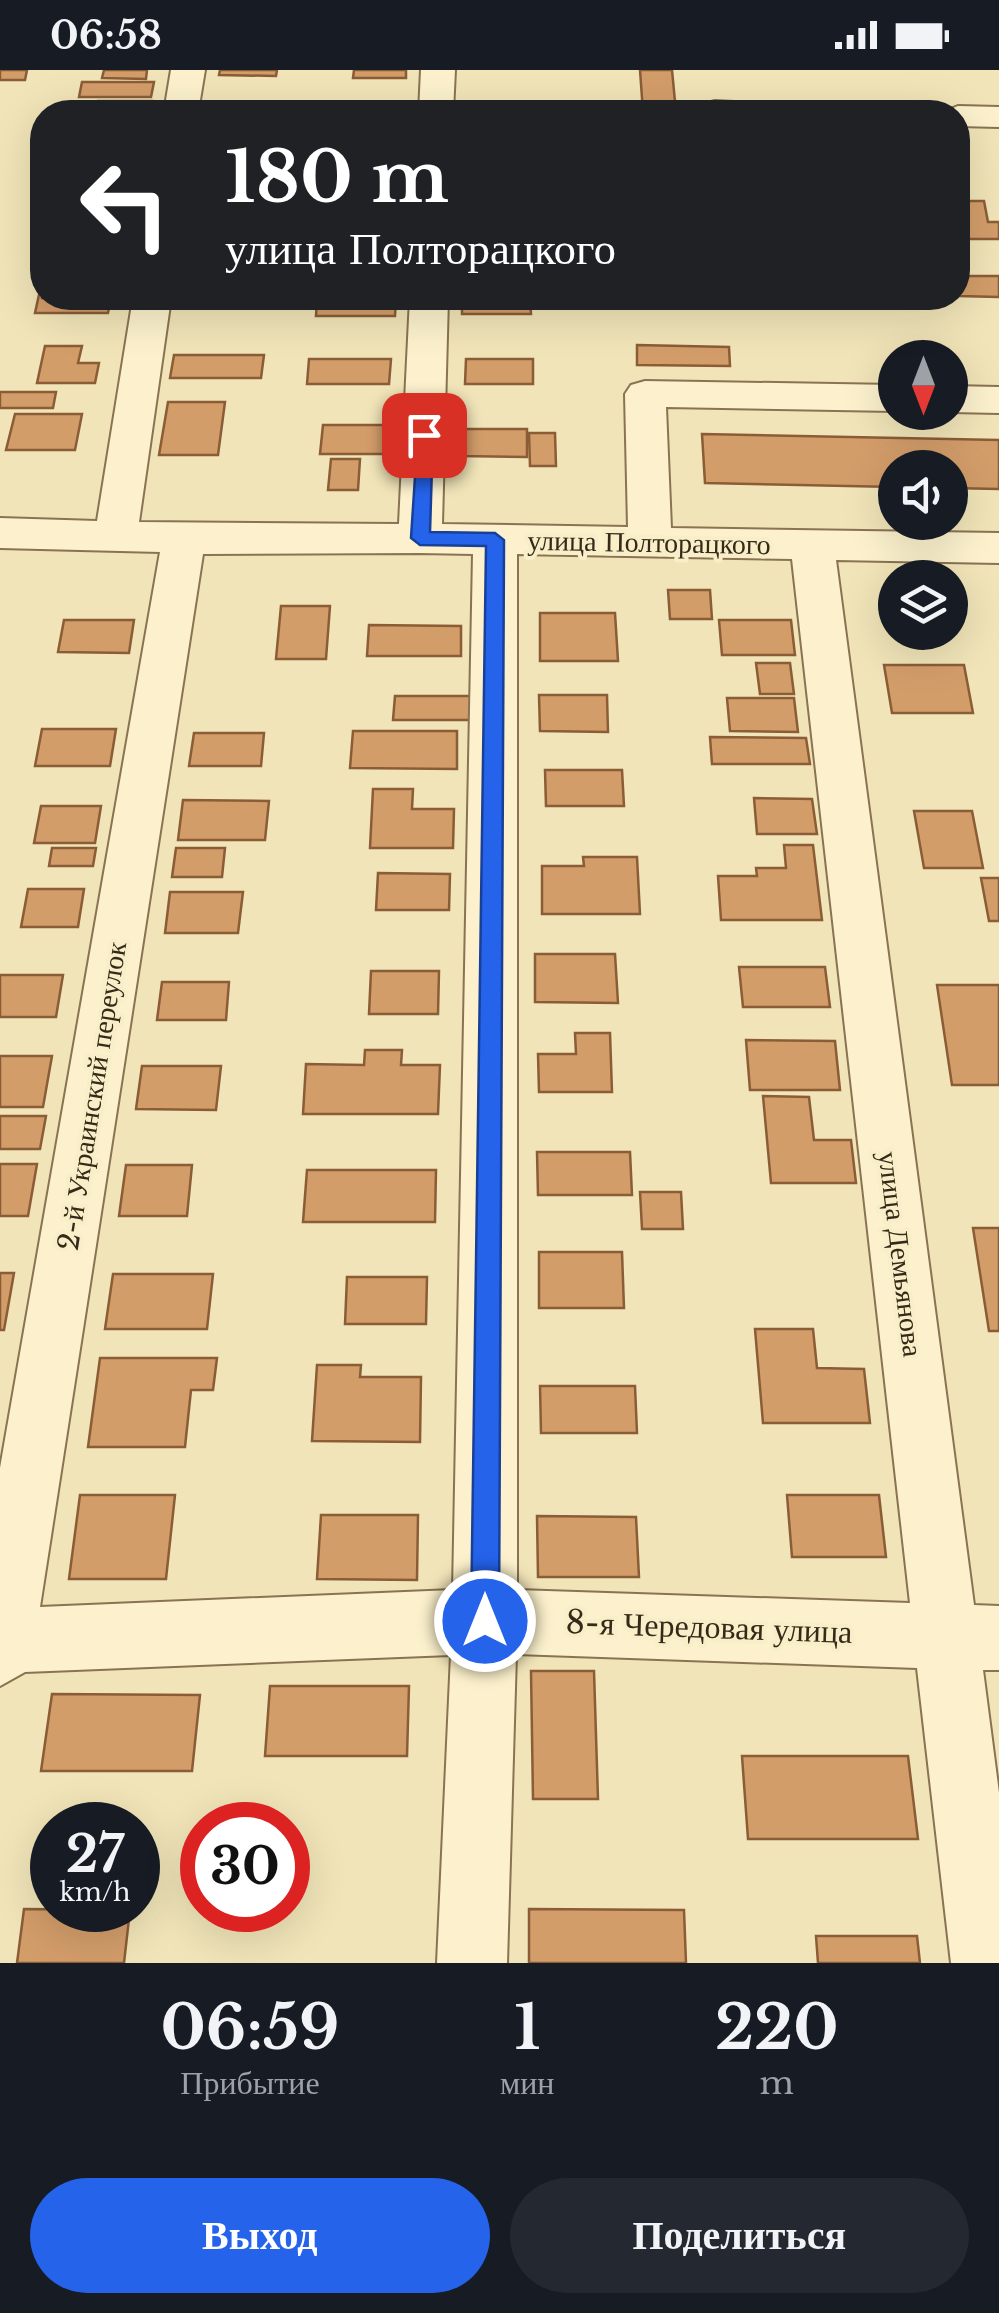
<!DOCTYPE html>
<html lang="ru">
<head>
<meta charset="utf-8">
<style>
	body { margin:0; font-family:"Libre Baskerville",serif; background:#242831; color:#f1f3f6; height:100vh; display:flex; flex-direction:column; font-size:38px; white-space:nowrap }
	* { box-sizing:border-box; margin:0 }
	p { font-size:32px; color:#9ea1a6 }
	.icon { flex:none; width:55px; height:55px; fill:none; stroke:currentColor; stroke-width:2; stroke-linecap:round; stroke-linejoin:round }
	.map { position:relative; height:1893px; overflow:hidden }
	.panel { display:flex; flex-direction:column; background:#171b24; flex:1 }
	.panel>* { flex:none }
	.banner { position:absolute; left:30px; top:30px; width:940px; height:210px; border-radius:40px; box-shadow:0 10px 40px #0002; background:#202124; color:#fff; overflow:hidden }
	.needle { width:65px; rotate:180deg }
	.buttons { position:absolute; left:878px; top:270px; display:grid; gap:20px }
	.buttons a { display:grid; place-items:center; width:90px; height:90px; border-radius:50%; background:#171b24; box-shadow:0 10px 40px #0002; font-size:50px }
	.speed { position:absolute; left:30px; top:1732px; display:flex; gap:20px; font-size:50px; font-weight:700; text-align:center }
	.speed>* { display:grid; place-content:center; width:130px; height:130px; border-radius:50%; background:#171b24; box-shadow:0 10px 40px #0002; line-height:1 }
	.speed small { font-size:25px; font-weight:400 }
	.speed .limit { border:15px solid #d22; background:#fff; color:#111 }
	.pin { position:absolute; display:grid; place-items:center; width:85px; height:85px; color:#fff; margin:-42px; border-radius:20px; box-shadow:0 5px 15px #0006 }
	.me { position:absolute; width:110px; margin:-55px; rotate:0deg; stroke-linejoin:round; filter:drop-shadow(0 0 8px #0008) }
	.turn { display:flex; align-items:center; gap:35px; height:210px; padding:0 30px; font-size:45px }
	.turn .icon { width:130px; height:130px; stroke-width:2.5 }
	.turn b { display:block; font-size:70px; line-height:85px }
	.eta { display:flex; justify-content:space-evenly; align-items:center; height:170px; text-align:center }
	.eta b { font-size:60px; font-weight:800; line-height:70px }
	.action { display:flex; gap:20px; margin-top:auto; padding:20px 30px }
	.action a { flex:1; height:115px; border-radius:60px; background:#2563eb; color:#fff; font-size:40px; font-weight:800; line-height:115px; text-align:center }
	.action a+a { background:#242831; color:#f1f3f6 }
	.status { display:flex; justify-content:space-between; align-items:center; height:70px; padding:0 50px; background:#171b24; direction:ltr }
	.status svg { height:28px; fill:currentColor }
	.map>svg:first-child { display:block }
	.building { fill:#d39d6a; stroke:#8a5d36; stroke-width:2.5 }
	.lines { fill:none; stroke-linecap:round; stroke-linejoin:round }
	.minor-casing { stroke:#897352; stroke-width:4 }
	.minor { fill:#fcf1cc; fill-rule:evenodd }
	.route { fill:#2563eb; stroke:#184099; stroke-width:2.5 }
	.labels { text-anchor:middle; stroke-width:8; stroke-linejoin:round; paint-order:stroke }
	.street-label { font-size:28px; fill:#362919; stroke:#f8eec8 }
	.near-street-label { font-size:32px; fill:#362919; stroke:#f8eec8 }
</style>
</head>
<body>
<div class="status"><b>06:58</b><svg viewBox="0 0 49 12"><path d="M0 12V9h3v3zM5 12V6h3v6zM10 12V3h3v9zM15 12V0h3v12zM26 1h20v11H26zM47 4h2v5h-2z"/></svg></div>
<div class="map">
<svg width="999" height="1893" viewBox="0 0 999 1893">
	<rect width="100%" height="100%" fill="#f1e4b8"/>
	<g class="building">
		<polygon points="0,0 27,0 25,10 0,10"/>
		<polygon points="104,0 147,0 146,9 102,8"/>
		<polygon points="220,0 277,0 276,6 219,5"/>
		<polygon points="354,0 406,0 406,8 353,8"/>
		<polygon points="640,0 672,0 676,42 643,42"/>
		<polygon points="82,12 154,12 151,27 79,27"/>
		<polygon points="98,31 152,31 150,42 96,42"/>
		<polygon points="213,36 266,36 265,42 212,42"/>
		<polygon points="349,38 404,38 403,42 349,42"/>
		<polygon points="958,131 984,131 988,152 999,152 999,169 958,169"/>
		<polygon points="958,206 999,206 999,227 958,226"/>
		<polygon points="42,211 42,228 111,228 108,243 35,243"/>
		<polygon points="183,228 237,228 236,238 182,238"/>
		<polygon points="317,228 396,228 395,246 316,246"/>
		<polygon points="462,228 530,228 531,244 462,244"/>
		<polygon points="637,275 729,277 730,296 637,295"/>
		<polygon points="45,276 82,276 78,293 99,293 95,313 37,313"/>
		<polygon points="174,285 264,285 261,308 170,308"/>
		<polygon points="309,289 391,289 389,314 307,314"/>
		<polygon points="466,289 533,289 533,314 465,314"/>
		<polygon points="0,322 56,322 53,338 0,338"/>
		<polygon points="168,332 225,332 218,385 159,385"/>
		<polygon points="15,344 82,344 75,380 6,380"/>
		<polygon points="323,355 391,355 390,384 320,384"/>
		<polygon points="459,359 527,359 527,387 459,386"/>
		<polygon points="529,363 555,363 556,396 530,396"/>
		<polygon points="702,364 999,370 999,419 950,418 950,398 895,398 895,417 705,413"/>
		<polygon points="331,389 360,389 358,420 328,420"/>
		<polygon points="668,520 710,520 712,549 670,549"/>
		<polygon points="281,536 330,536 326,589 276,589"/>
		<polygon points="540,543 615,543 618,591 540,591"/>
		<polygon points="64,550 134,550 129,583 58,582"/>
		<polygon points="719,550 791,550 795,585 722,585"/>
		<polygon points="369,555 461,556 461,586 367,586"/>
		<polygon points="756,593 790,593 794,624 760,624"/>
		<polygon points="884,595 964,595 973,643 892,643"/>
		<polygon points="539,625 607,625 608,662 540,661"/>
		<polygon points="395,626 471,626 471,650 393,650"/>
		<polygon points="727,628 794,628 798,662 730,661"/>
		<polygon points="42,659 116,659 110,696 35,696"/>
		<polygon points="353,661 457,661 457,699 350,698"/>
		<polygon points="194,663 264,663 261,696 189,696"/>
		<polygon points="710,667 806,668 810,694 712,694"/>
		<polygon points="545,700 622,700 624,736 546,736"/>
		<polygon points="373,719 413,719 412,739 454,739 453,778 370,778"/>
		<polygon points="754,728 812,729 817,764 757,764"/>
		<polygon points="183,730 269,731 265,770 178,770"/>
		<polygon points="41,736 101,736 95,773 34,773"/>
		<polygon points="914,741 972,741 983,798 924,798"/>
		<polygon points="784,775 813,775 822,850 721,850 718,806 757,806 756,798 786,798"/>
		<polygon points="52,778 96,778 93,796 49,796"/>
		<polygon points="176,778 225,778 222,807 172,807"/>
		<polygon points="583,787 637,787 640,844 542,844 542,796 584,796"/>
		<polygon points="378,803 450,804 449,840 376,840"/>
		<polygon points="981,808 999,808 999,851 989,851"/>
		<polygon points="28,819 84,819 78,857 21,857"/>
		<polygon points="170,822 243,822 238,863 165,863"/>
		<polygon points="535,884 615,884 618,933 535,932"/>
		<polygon points="739,897 825,897 830,937 743,937"/>
		<polygon points="371,901 439,901 438,944 369,944"/>
		<polygon points="0,905 63,905 56,947 0,947"/>
		<polygon points="162,912 229,912 226,950 157,950"/>
		<polygon points="937,915 999,915 999,1015 952,1015"/>
		<polygon points="575,963 610,963 612,1022 539,1022 538,984 576,984"/>
		<polygon points="746,970 835,971 840,1020 750,1020"/>
		<polygon points="365,980 402,980 401,995 440,995 438,1044 303,1044 306,994 364,995"/>
		<polygon points="0,986 52,986 43,1037 0,1037"/>
		<polygon points="142,996 221,996 216,1040 136,1039"/>
		<polygon points="763,1026 809,1027 814,1070 851,1070 856,1113 771,1113"/>
		<polygon points="0,1046 46,1046 40,1079 0,1079"/>
		<polygon points="537,1082 630,1082 632,1125 538,1125"/>
		<polygon points="0,1094 37,1094 28,1146 0,1146"/>
		<polygon points="126,1095 192,1095 187,1146 119,1146"/>
		<polygon points="307,1100 436,1100 435,1152 303,1152"/>
		<polygon points="640,1122 681,1122 683,1159 642,1159"/>
		<polygon points="973,1158 999,1158 999,1261 989,1261"/>
		<polygon points="539,1182 622,1182 624,1238 539,1238"/>
		<polygon points="0,1203 14,1203 4,1260 0,1260"/>
		<polygon points="113,1204 213,1204 207,1259 105,1259"/>
		<polygon points="347,1207 427,1207 426,1254 345,1254"/>
		<polygon points="755,1259 813,1259 817,1298 864,1299 870,1353 763,1353"/>
		<polygon points="100,1288 217,1288 213,1320 191,1320 185,1377 88,1377"/>
		<polygon points="317,1295 361,1295 360,1307 421,1307 420,1372 312,1371"/>
		<polygon points="540,1316 635,1316 637,1363 541,1363"/>
		<polygon points="80,1425 175,1425 166,1509 69,1509"/>
		<polygon points="787,1425 879,1425 886,1487 792,1487"/>
		<polygon points="321,1445 418,1445 417,1510 317,1509"/>
		<polygon points="537,1446 636,1447 639,1507 538,1507"/>
		<polygon points="531,1601 594,1601 598,1729 533,1729"/>
		<polygon points="270,1616 409,1616 407,1686 265,1686"/>
		<polygon points="52,1624 200,1625 192,1701 41,1701"/>
		<polygon points="742,1686 908,1686 918,1769 748,1769"/>
		<polygon points="24,1839 130,1840 124,1893 17,1893"/>
		<polygon points="529,1839 684,1840 686,1893 529,1893"/>
		<polygon points="816,1866 917,1866 920,1893 818,1893"/>
	</g>
	<g class="lines">
		<defs>
			<g id="minor">
				<polygon points="171,0 205,0 198,42 164,42"/>
				<polygon points="421,0 455,0 453,42 419,42"/>
				<polygon points="715,31 796,35 801,42 698,41 703,34"/>
				<polygon points="958,36 999,37 999,57 958,56 958,42 943,42"/>
				<path d="M133 228H171L139 452 399 454 410 228H448L442 454 628 457 625 324 631 315 645 311 895 315V341L666 337 671 458 999 463V493L836 490 974 1535 999 1536V1600H983L999 1723V1893H951L917 1598 516 1584 507 1893H437L451 1585 25 1602 0 1616V1398L160 482 0 478V448L97 451ZM420 483 473 484 453 1520 40 1537 203 484ZM517 484 792 489 910 1533 517 1520Z"/>
				<polygon points="950,316 999,317 999,343 950,342"/>
			</g>
		</defs>
		<use href="#minor" class="minor-casing"/>
		<use href="#minor" class="minor"/>
	</g>
	<polygon class="route" points="418,361 433,365 430,462 495,463 504,470 499,1551 495,1561 485,1565 475,1561 471,1551 486,476 420,475 411,468"/>
	<g class="labels">
		<g class="street-label">
			<text transform="translate(649 472) rotate(1)" y="10">улица Полторацкого</text>
			<text transform="translate(92 1026) rotate(-81)" y="10">2-й Украинский переулок</text>
			<text transform="translate(901 1184) rotate(83)" y="10">улица Демьянова</text>
		</g>
		<g class="near-street-label">
			<text transform="translate(709 1557) rotate(2)" y="11">8-я Чередовая улица</text>
		</g>
	</g>
</svg>
<div class="buttons">
<a><svg class="needle" viewBox="-14 -14 28 28"><path d="M0-13l5 13h-10z" fill="#e53935"/><path d="M0 13l5-13h-10z" fill="#9ea1a6"/></svg></a>
<a><svg class="icon" aria-label="sound" viewBox="0 0 24 24"><path d="M4 9h4l5-4v14l-5-4H4zM17 9q2 3 0 6"/></svg></a>
<a><svg class="icon" aria-label="layers" viewBox="0 0 24 24"><path d="M12 4l9 5-9 5-9-5zM3 14l9 5 9-5"/></svg></a>
</div>
<div class="speed"><div>27<small>km/h</small></div><div class="limit">30</div></div>
<div class="pin" style="left:424px;top:365px;background:#d93025"><svg class="icon" aria-label="arrive" viewBox="0 0 24 24"><path d="M6 21V4h12l-3 4 3 4H6"/></svg></div>
<svg class="me" style="left:485px;top:1551px" viewBox="-20 -20 40 40"><circle r="17" fill="#2563eb" stroke="#fff" stroke-width="3"/><path d="M0-11L8 9 0 5-8 9z" fill="#fff"/></svg>
<div class="banner">
<div class="turn"><svg class="icon" aria-label="left" viewBox="0 0 24 24"><path d="M17 20v-9H6M10 6l-5 5 5 5"/></svg><div><b>180 m</b>улица Полторацкого</div></div>
</div>
</div>
<section class="panel">
<div class="eta">
<div><b>06:59</b><p>Прибытие</p></div>
<div><b>1</b><p>мин</p></div>
<div><b>220</b><p>m</p></div>
</div>
<div class="action"><a>Выход</a><a>Поделиться</a></div>
</section>
</body>
</html>
